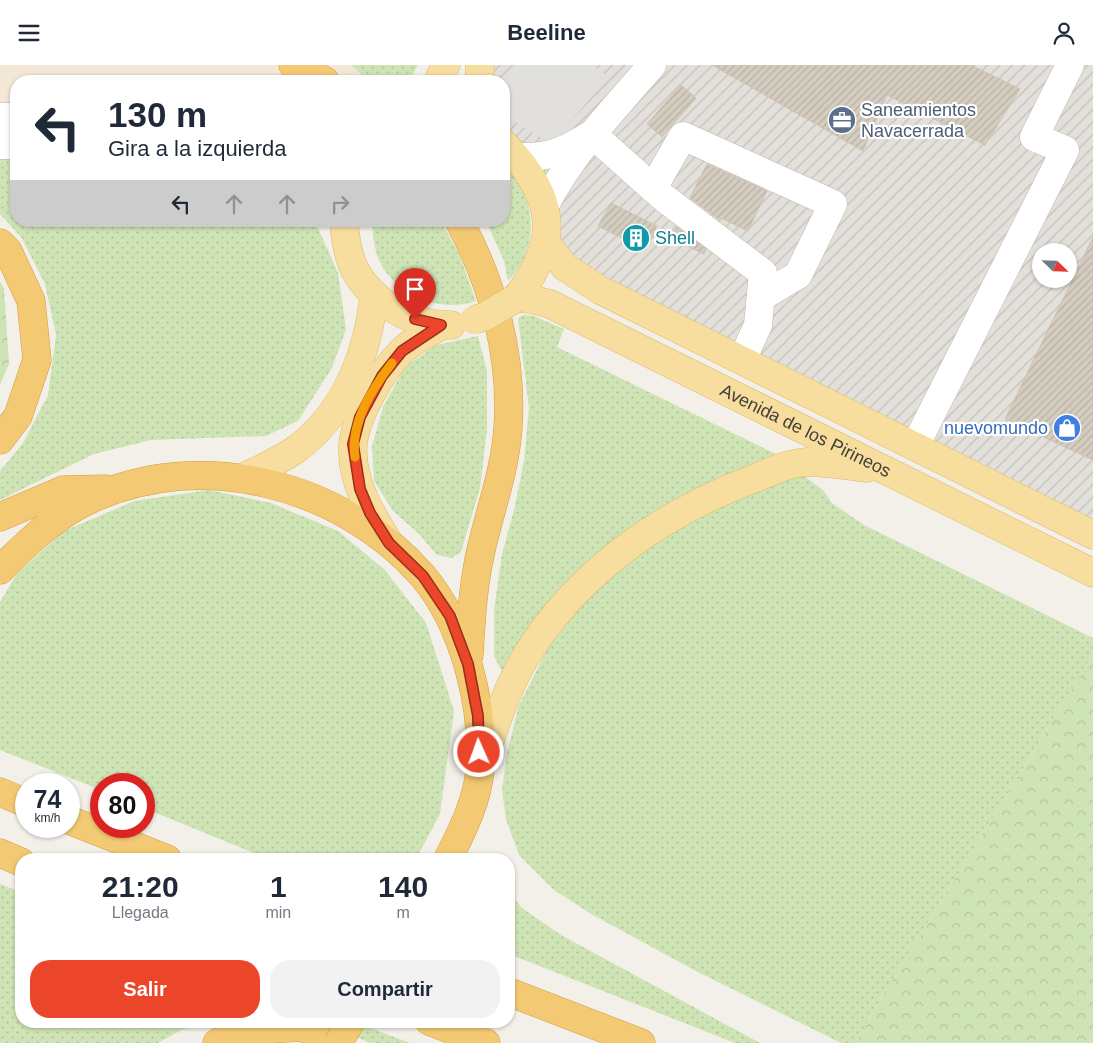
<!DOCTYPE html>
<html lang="es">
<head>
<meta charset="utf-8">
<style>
	body { margin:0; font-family:Helvetica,sans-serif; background:#f2f2f3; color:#1f2937; height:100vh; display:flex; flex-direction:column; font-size:19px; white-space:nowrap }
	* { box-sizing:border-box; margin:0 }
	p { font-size:16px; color:#747a83 }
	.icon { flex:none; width:28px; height:28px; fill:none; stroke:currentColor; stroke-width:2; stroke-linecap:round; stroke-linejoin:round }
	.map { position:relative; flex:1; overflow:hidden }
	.sheet { position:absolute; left:15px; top:788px; width:500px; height:175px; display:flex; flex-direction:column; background:#fff; border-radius:20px; box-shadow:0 1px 4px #0004 }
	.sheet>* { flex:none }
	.banner { position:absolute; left:10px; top:10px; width:500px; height:152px; border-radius:20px; box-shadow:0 1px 4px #0004; background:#fff; color:#1f2937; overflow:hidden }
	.needle { width:32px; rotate:113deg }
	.buttons { position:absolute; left:1032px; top:178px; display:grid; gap:10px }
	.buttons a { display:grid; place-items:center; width:45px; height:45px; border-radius:50%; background:#fff; box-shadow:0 1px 4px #0004; font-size:25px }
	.speed { position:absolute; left:15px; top:708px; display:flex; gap:10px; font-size:25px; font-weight:700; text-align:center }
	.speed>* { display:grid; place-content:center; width:65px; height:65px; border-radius:50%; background:#fff; box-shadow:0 1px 4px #0004; line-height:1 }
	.speed small { font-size:12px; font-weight:400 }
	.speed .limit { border:8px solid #d22; background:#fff; color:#111 }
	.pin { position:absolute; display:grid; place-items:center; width:42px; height:42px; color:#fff; margin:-51px -21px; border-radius:50% 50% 50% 0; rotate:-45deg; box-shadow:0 0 5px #0007 }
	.pin .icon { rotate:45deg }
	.me { position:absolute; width:55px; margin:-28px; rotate:358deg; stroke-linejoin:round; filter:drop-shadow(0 0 4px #0008) }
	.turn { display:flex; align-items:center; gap:18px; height:105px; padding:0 15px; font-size:22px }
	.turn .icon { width:65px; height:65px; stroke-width:2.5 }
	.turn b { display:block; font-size:35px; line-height:42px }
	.lanes { display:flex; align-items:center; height:48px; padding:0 15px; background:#0003; justify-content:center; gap:25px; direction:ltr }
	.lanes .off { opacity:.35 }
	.eta { display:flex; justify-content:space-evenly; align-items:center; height:85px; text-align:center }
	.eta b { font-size:30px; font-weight:700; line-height:35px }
	.action { display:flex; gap:10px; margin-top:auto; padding:10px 15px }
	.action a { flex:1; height:58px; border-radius:20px; background:#eb4629; color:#fff; font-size:20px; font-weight:700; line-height:58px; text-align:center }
	.action a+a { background:#f2f2f3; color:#1f2937 }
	header { display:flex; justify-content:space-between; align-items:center; height:65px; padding:0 15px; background:#fff; font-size:22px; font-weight:700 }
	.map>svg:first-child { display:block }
	.commercial { fill:#f3e7d6 }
	.industrial { fill:url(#industrial-furrows); fill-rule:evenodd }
	.grass { fill:url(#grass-dots) }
	.forest { fill:url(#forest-crowns) }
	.parking { fill:#e2e0dd }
	.building { fill:url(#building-hatch); stroke:#cec4b3 }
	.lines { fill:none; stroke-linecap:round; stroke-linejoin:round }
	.minor-casing { stroke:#beb8ac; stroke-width:29 }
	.major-casing { stroke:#dbbb6f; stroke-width:29 }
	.highway-casing { stroke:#d29e44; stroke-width:29 }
	.minor { stroke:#fff; stroke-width:28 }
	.major { stroke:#f7de9e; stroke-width:28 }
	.highway { stroke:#f4c974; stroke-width:28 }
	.major-bridge-casing { stroke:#dbbb6f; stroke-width:29; stroke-linecap:butt }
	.highway-bridge-casing { stroke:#d29e44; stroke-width:29; stroke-linecap:butt }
	.major-bridge { stroke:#f7de9e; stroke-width:28 }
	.highway-bridge { stroke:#f4c974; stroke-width:28 }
	.route-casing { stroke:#992e1b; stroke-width:12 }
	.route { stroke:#eb4629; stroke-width:9 }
	.slow { stroke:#f59e0b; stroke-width:9 }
	.labels { text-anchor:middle; stroke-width:4.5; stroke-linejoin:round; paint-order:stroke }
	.service-label { font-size:18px; fill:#4e5e75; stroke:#fff; text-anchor:start }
	.culture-label { font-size:18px; fill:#0d838f; stroke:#fff; text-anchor:start }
	.shop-label { font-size:18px; fill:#366cbe; stroke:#fff; text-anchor:end }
	.street-label { font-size:18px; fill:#464138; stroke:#fff }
</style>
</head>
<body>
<header><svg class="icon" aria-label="menu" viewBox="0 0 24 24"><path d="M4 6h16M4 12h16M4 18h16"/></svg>Beeline<svg class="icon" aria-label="person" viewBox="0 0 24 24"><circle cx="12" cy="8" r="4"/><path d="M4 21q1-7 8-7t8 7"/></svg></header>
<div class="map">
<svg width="1093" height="978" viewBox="0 0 1093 978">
	<defs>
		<pattern id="industrial-furrows" width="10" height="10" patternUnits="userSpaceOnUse" patternTransform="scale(1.25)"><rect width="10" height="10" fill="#e3dfda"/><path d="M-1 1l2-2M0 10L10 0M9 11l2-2" fill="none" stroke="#c4c1bc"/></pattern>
		<pattern id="grass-dots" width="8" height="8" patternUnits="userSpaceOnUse" patternTransform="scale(1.25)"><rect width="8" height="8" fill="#cfe4b5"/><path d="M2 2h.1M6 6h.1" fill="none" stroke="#b3c59c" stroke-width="1.8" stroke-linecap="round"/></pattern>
		<pattern id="forest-crowns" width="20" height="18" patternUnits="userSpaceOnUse" patternTransform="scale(1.25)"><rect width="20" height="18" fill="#cfe4b5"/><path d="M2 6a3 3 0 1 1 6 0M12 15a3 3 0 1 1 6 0" fill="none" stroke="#b3c59c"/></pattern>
		<pattern id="building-hatch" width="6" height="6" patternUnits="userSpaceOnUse" patternTransform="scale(1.25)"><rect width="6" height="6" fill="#d4ccbf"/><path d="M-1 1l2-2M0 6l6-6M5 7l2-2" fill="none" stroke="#b7b0a5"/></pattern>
	</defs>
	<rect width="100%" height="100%" fill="#f3f0e9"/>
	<polygon class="commercial" points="0,0 351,0 368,16 16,16 16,52 0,52"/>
	<path class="industrial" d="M480 0H1093V470L578 212 504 79V16H479ZM1041 186H1069V214H1041Z"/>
	<g class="grass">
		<polygon points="351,0 418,0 409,16 368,16"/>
		<polygon points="16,93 16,156 315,156 338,208 346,264 332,303 298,356 266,371 151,375 94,389 0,435 0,406 23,378 48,330 56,270 45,219 21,172 0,149 0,94"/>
		<path d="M504 100C537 130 541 184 508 216L504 196 486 156H504Z"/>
		<path d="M372 156H441L460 191 476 236C442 248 400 232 382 201 374 187 373 172 372 156Z"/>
		<polygon points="524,250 534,251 564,264 557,282 784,393 753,401 693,425 629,465 510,600 501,605 494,591 494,545 502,489 514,445 524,396 529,343 518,253"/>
		<polygon points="478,271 487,306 487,365 480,423 461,487 452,493 437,490 419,469 393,446 374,416 372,381 383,342 405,302 436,280"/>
		<polygon points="803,410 823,425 832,438 864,460 1093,573 1093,590 882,932 856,978 841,978 698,907 593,850 554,825 519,790 506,754 502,725 507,688 519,640 548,583 593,525 651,478 738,430"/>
		<polygon points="209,425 271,438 338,466 385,505 426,558 454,646 440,749 416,794 268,794 144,743 144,719 101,719 101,725 0,685 0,537 16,510 62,467 134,436"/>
		<polygon points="0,819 21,827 21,956 211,956 181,965 158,978 0,978"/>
		<polygon points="509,828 522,843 561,870 760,978 735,978 509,889"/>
		<polygon points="321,956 352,956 410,978 370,978"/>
	</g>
	<g class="forest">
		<polygon points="0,217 4,223 9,299 0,320"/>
		<polygon points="1093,590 1093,978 856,978 882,932"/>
	</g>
	<polygon class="parking" points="514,0 592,0 609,12 557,71 546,76 515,57 504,46 504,19"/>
	<g class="building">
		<polygon points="712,0 971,0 1020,24 985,80 887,30 863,86"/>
		<polygon points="681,20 696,33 662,72 647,59"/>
		<polygon points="707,99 767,126 748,166 721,153 720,155 690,133"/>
		<polygon points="611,138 657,161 645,185 598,161"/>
		<polygon points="677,162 706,184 704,189 671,173"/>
		<polygon points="1093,172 1093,395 1005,354"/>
	</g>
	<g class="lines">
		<defs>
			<g id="minor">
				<polyline points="0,52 16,52"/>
				<polyline points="592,69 664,133 763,208 758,260 742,295"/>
				<polyline points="0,80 16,80"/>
				<path d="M517 92C548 93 563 87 589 71"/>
				<polyline points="653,123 683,71 833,139 798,210 761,232"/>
				<path d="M545 140C572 88 614 44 652 0"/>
				<polyline points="915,381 1065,85 1034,72 1070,0"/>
			</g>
			<g id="major">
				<polyline points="438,16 446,0"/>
				<polyline points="479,16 480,0"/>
				<path d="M504 79C555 131 562 174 516 233"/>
				<path d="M344 156C345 172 348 191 355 205 373 238 413 261 451 260"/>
				<polyline points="546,178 565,202 600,225 1093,470"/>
				<path id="s1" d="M516 233 531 234 550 239 1093 508"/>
				<path d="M244 412C261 404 279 396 295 385 345 349 368 289 374 230"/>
				<path d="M389 478C371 449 350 415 353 379 356 351 382 305 402 286 413 275 428 268 441 261"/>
				<path d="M481 701C494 665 505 626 525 593 576 508 662 448 753 414 769 407 789 398 807 397 827 397 848 401 867 403"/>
			</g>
			<g id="highway">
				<polyline points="293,0 325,16"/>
				<path d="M459 156C493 218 513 292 508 363 505 406 490 445 481 485 473 520 471 555 469 590"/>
				<polyline points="0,178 8,186 31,236 37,295 18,351 0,375"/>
				<polyline points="0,452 63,425 105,424"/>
				<path d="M0 505C26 479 54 451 89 435 200 382 342 419 422 510 464 559 485 642 480 705 477 737 462 766 448 794"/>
				<polyline points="0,727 26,738"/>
				<polyline points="69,755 167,794"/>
				<polyline points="0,788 21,797"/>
				<polyline points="509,927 641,978"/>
				<polyline points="429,956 486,978"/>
				<polyline points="217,978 244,966 301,962 339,978"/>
			</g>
		</defs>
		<use href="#minor" class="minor-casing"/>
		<use href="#major" class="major-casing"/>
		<use href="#highway" class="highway-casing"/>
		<use href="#minor" class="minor"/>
		<use href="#major" class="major"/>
		<use href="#highway" class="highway"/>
		<defs>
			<polyline id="major-bridge" points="474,255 486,251 516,233"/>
			<polyline id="highway-bridge" points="338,978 351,956"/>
		</defs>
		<use href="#major-bridge" class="major-bridge-casing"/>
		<use href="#highway-bridge" class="highway-bridge-casing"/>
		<use href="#major-bridge" class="major-bridge"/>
		<use href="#highway-bridge" class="highway-bridge"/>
	</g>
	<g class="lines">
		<defs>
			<polyline id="route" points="415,254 441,260 402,286 382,311 360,352 353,379 360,424 370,448 389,478 423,511 450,551 468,599 478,651 479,687"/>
		</defs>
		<use href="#route" class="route-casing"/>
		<use href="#route" class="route"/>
		<path class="slow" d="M355 392C350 358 372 324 392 298"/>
	</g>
	<defs>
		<symbol id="office-disc" viewBox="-11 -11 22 22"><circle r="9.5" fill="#5c6f8a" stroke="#fff"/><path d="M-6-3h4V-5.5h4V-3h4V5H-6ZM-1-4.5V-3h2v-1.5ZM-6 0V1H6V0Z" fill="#fff"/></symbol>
		<symbol id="building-disc" viewBox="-11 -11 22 22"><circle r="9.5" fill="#0f9aa8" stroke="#fff"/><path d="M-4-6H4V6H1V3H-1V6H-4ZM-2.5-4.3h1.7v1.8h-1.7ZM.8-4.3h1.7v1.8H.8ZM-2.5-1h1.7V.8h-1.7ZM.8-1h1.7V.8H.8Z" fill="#fff"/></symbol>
		<symbol id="shop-disc" viewBox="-11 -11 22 22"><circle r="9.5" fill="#3f7fe0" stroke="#fff"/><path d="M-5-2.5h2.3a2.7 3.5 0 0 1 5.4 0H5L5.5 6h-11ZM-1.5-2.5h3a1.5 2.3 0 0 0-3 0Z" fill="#fff"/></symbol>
	</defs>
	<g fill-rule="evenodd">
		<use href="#office-disc" x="826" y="39" width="32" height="32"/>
		<use href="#building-disc" x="620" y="157" width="32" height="32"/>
		<use href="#shop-disc" x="1051" y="347" width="32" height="32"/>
	</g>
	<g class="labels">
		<g class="service-label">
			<text x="861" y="51">Saneamientos<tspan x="861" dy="21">Navacerrada</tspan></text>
		</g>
		<g class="culture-label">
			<text x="655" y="179">Shell</text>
		</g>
		<g class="shop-label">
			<text x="1048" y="369">nuevomundo</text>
		</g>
		<g class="street-label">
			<text dy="6" stroke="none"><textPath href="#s1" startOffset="320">Avenida de los Pirineos</textPath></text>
		</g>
	</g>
</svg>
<div class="buttons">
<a><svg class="needle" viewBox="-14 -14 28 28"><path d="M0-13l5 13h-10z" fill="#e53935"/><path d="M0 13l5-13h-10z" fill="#747a83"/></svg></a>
</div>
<div class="speed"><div>74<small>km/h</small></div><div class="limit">80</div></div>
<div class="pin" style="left:415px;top:254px;background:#d93025"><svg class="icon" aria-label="arrive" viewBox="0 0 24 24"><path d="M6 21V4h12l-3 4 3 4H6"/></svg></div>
<svg class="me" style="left:479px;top:687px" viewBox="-20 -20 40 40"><circle r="17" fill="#eb4629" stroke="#fff" stroke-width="3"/><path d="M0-11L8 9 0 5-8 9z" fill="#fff"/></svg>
<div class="banner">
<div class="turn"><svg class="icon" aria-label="left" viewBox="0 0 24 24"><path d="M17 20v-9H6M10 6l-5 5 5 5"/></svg><div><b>130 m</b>Gira a la izquierda</div></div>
<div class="lanes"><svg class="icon" aria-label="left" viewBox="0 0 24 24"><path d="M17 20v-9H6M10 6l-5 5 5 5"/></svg><svg class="icon off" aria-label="ahead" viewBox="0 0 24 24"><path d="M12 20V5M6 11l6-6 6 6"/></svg><svg class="icon off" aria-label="ahead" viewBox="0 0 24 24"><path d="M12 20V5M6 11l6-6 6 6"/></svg><svg class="icon off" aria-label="right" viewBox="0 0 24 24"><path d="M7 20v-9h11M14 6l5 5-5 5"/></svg></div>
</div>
<section class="sheet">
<div class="eta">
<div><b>21:20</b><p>Llegada</p></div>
<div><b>1</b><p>min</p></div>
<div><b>140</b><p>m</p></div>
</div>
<div class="action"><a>Salir</a><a>Compartir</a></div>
</section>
</div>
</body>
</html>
